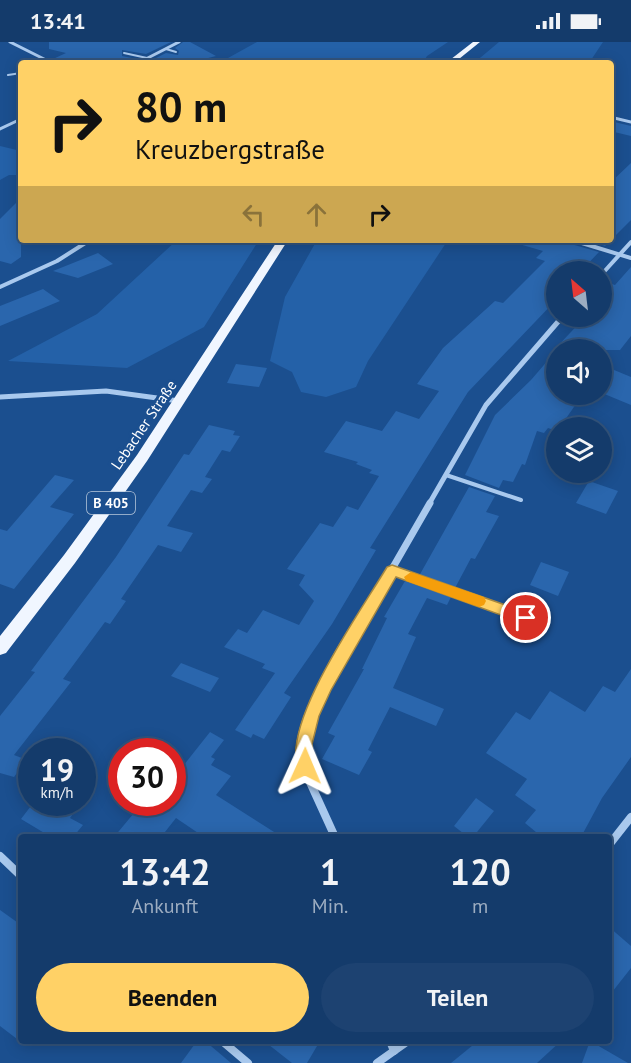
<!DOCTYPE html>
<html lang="de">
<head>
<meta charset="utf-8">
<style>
	body { margin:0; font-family:"PT Sans",sans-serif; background:#1d4271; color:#f1f3f6; height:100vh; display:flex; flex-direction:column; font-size:22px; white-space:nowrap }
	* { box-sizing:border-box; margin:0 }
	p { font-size:20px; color:#9dadc1 }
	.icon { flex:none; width:33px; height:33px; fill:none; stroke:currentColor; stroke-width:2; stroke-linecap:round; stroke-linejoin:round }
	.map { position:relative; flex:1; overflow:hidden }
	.side { position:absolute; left:18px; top:792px; width:594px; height:210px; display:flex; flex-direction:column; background:#143b6b; border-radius:6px; box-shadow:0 3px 15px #0003,0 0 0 2px #33557e }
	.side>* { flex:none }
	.hud { position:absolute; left:18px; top:18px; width:596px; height:183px; border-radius:6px; box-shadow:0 3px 15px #0003,0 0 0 2px #33557e; background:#ffd166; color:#111; overflow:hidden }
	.needle { width:39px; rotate:332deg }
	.buttons { position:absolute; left:546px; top:219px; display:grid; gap:12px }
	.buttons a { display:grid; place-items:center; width:66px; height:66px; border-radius:50%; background:#143b6b; box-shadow:0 3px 15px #0003,0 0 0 2px #33557e; font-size:30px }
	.speed { position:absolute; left:18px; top:696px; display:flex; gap:12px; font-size:30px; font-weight:700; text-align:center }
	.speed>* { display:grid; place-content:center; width:78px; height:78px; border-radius:50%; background:#143b6b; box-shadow:0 3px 15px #0003,0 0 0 2px #33557e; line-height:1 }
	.speed small { font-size:15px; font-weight:400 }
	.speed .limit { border:9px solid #d22; background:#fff; color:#111 }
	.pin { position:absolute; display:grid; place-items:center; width:51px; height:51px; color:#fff; margin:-26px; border:3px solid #fff; border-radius:50%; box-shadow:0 2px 6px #0007 }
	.me { position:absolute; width:66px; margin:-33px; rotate:1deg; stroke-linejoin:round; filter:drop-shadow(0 0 4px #0008) }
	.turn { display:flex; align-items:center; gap:21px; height:126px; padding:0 18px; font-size:27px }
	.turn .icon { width:78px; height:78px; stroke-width:2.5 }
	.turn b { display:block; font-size:42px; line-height:51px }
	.lanes { display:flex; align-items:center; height:57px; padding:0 18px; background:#0003; justify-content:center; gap:30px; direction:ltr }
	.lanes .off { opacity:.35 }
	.eta { display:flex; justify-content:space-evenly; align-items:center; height:102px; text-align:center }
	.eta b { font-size:36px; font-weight:600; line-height:42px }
	.cta { display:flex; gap:12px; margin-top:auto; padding:12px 18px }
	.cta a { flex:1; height:69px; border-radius:36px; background:#ffd166; color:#111; font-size:24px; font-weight:600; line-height:69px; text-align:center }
	.cta a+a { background:#1d4271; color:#f1f3f6 }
	.status { display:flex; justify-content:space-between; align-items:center; height:42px; padding:0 30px; background:#143b6b; direction:ltr }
	.status svg { height:16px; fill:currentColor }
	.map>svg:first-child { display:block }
	.green { fill:#2461a8 }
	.building { fill:#2a66ad }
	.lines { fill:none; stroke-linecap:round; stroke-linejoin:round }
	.service-far2 { stroke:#a9c9ee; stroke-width:2 }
	.service-far1 { stroke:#a9c9ee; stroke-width:4 }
	.service { stroke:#a9c9ee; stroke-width:4.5 }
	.minor-far4 { stroke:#a9c9ee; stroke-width:3 }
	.minor-far3 { stroke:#a9c9ee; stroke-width:4 }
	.minor-far2 { stroke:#a9c9ee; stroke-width:5 }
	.minor-far1 { stroke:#a9c9ee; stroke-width:7 }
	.minor { stroke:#a9c9ee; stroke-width:8 }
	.primary { fill:#f0f6ff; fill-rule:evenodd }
	.route { fill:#ffd166; stroke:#a68842; stroke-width:1.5 }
	.slow { fill:#f59e0b }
	.labels { text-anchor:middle; stroke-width:6; stroke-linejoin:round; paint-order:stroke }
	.shield { fill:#1b4f8f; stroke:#bbcadd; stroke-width:1.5 }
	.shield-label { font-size:14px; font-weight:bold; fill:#fff }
	.street-label { font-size:15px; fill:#fff; stroke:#1b4f8f }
</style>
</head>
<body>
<div class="status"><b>13:41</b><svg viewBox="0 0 49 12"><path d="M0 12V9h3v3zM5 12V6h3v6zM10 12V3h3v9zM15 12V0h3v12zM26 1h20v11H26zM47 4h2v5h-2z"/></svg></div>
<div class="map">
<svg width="631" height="1021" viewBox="0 0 631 1021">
	<rect width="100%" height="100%" fill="#1b4f8f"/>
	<g class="green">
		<polygon points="257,0 448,0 427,14 423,21 219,21"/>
		<polygon points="499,0 603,0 589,21 474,21"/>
		<polygon points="0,104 21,109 21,133 9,133 0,138"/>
		<polygon points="177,198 259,198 204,285 127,326 8,319 97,272"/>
		<polygon points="317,198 448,198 368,319 356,345 326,355 301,350 292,330 270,319 285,255"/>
	</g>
	<g class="building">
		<polygon points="49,0 171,0 146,12 122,8 122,14 137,17 134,21 56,21 53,17 66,11 49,7"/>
		<polygon points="183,0 190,0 216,14 189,21 146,21 166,11 178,13 179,9 175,6"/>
		<polygon points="610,79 631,84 631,94 610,89"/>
		<polygon points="631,121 631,178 605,204 586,198 610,198 610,141"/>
		<polygon points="21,156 21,215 11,222 0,219 0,177"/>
		<polygon points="519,198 568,198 571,202 599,210 580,230 556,230 556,258 468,350 370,506 376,508 332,582 284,651 291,655 264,697 253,692 251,696 235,688 275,631 262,626 265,622 224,605 238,587 247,591 263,568 299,583 314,559 299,543 305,533 287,527 320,481 333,485 347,464 358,468 379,434 369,431 372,428 356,422 358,420 324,410 346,379 382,389 396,369 419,377 439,349 417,342 443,306 495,259 503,261 545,219 536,216 543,209 519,202"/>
		<polygon points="98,211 113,222 78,236 53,229"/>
		<polygon points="631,225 631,294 620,308 554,308 586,274 602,274 602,239 615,243"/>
		<polygon points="43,247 60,259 0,284 0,264"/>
		<polygon points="556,309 556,352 583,352 560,385 557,384 554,388 548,386 544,391 537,389 525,423 522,422 513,440 503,438 499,446 465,433 495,373 531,338"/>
		<polygon points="236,322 267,326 259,345 227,341"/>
		<polygon points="602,323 631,335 631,363 602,351"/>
		<polygon points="209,383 235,389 233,393 240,394 230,410 222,408 205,435 212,437 202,451 191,448 167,484 193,491 181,510 158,503 121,557 126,559 110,582 105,580 63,637 71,640 14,713 27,718 14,735 0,731 0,674 35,630 31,629 116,515 184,412 189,413"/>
		<polygon points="55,433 74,438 50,465 74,472 14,547 0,542 0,487 7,489"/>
		<polygon points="589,439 618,449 606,472 576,461"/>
		<polygon points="469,445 495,454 486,470 499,474 475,517 471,516 455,546 419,534"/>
		<polygon points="541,520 569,530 558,554 530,543"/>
		<polygon points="405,539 451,555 447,563 427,556 408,592 416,595 393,646 444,667 436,684 390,665 368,708 372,710 359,733 322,717 335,694 328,691 364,627 362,627 387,576 384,575"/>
		<polygon points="181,621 219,636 210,650 171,634"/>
		<polygon points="631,627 631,715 602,756 581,795 542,795 525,781 536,768 515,753 527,737 486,711 516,670 530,678 550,649 585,670 603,644 615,650"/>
		<polygon points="210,690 224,698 211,715 215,717 211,723 231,734 216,753 282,795 204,795 176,776 161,795 114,795 139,765 146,770 153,760 172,760 172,738"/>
		<polygon points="476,756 494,769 473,795 468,795 454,784"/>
		<polygon points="34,760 82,760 70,776 83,783 73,795 51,795 21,777"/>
		<polygon points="0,868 21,883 21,1000 0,984"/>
		<polygon points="609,885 631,904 631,926 609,954"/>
		<polygon points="197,999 205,999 231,1021 181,1021"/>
		<polygon points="264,999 320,999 307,1021 292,1021"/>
		<polygon points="478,999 561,999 537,1021 451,1021"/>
		<polygon points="590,999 628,1021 582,1021"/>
	</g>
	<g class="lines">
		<g class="service-far2">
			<polyline points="166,7 176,10"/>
			<polyline points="124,11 147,16"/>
			<polyline points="8,33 21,31"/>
		</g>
		<polyline class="service-far1" points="446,433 521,458"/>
		<polyline class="service" points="392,529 526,576"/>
		<g class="minor-far4">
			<polyline points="10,0 52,21"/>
			<polyline points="138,21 179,0"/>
			<polyline points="610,75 631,80"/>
			<polyline points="0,87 21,77"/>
		</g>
		<g class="minor-far3">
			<polyline points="572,198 631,216"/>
			<polyline points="602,232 631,200"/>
			<polyline points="0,245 57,219 90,198"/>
		</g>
		<g class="minor-far2">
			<polyline points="0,355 106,349 179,359"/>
			<polyline points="429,462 486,363 563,274"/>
		</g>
		<polyline class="minor-far1" points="304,708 309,680 324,645 430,461"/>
		<g class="minor">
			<polyline points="304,706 309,738 335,795"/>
			<polyline points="609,803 631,775"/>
			<polyline points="0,814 21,834"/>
			<polyline points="222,999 248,1021"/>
			<polyline points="390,999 394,1009"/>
			<polyline points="377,1021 408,999"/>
		</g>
		<g class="primary">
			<polygon points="473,0 480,0 454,21 446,21"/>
			<polygon points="278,198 288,198 147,419 75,521 6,611 0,613 0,594 64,513 137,413"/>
		</g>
	</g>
	<path class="route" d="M392 523 531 572 533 576 531 580 526 582 396 535 331 648 319 674 312 702 313 724 311 729 305 732 299 729C278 684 363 566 387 525Z"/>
	<polygon class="slow" points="411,530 484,555 486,559 484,563 479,565 406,539 404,535"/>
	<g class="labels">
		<rect class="shield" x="87" y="450" width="48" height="22" rx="4.5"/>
		<g class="shield-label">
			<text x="111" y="466">B 405</text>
		</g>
		<g class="street-label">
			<text transform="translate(144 383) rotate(-56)" y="5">Lebacher Straße</text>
		</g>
	</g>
</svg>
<div class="buttons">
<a><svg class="needle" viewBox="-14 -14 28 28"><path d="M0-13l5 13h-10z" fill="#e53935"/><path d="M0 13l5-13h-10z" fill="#9dadc1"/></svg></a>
<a><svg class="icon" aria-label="sound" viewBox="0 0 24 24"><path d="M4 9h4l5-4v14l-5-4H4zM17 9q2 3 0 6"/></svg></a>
<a><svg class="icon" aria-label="layers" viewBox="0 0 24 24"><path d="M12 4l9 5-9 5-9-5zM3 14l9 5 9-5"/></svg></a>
</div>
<div class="speed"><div>19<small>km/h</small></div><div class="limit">30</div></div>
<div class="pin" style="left:526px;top:576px;background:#d93025"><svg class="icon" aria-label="arrive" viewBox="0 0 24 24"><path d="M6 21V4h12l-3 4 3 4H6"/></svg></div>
<svg class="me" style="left:305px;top:724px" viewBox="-20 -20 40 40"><path d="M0-17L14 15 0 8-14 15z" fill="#ffd166" stroke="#fff" stroke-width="4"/></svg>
<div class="hud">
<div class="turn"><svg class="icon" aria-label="right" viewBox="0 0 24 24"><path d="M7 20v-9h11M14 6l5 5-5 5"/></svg><div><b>80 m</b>Kreuzbergstraße</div></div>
<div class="lanes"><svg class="icon off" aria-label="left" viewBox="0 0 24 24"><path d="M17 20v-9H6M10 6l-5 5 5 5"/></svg><svg class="icon off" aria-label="ahead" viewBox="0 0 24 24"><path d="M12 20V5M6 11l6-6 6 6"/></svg><svg class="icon" aria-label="right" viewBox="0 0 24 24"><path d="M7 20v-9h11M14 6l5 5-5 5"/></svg></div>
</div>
<section class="side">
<div class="eta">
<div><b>13:42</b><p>Ankunft</p></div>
<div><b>1</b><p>Min.</p></div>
<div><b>120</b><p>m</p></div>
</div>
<div class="cta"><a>Beenden</a><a>Teilen</a></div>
</section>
</div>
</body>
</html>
